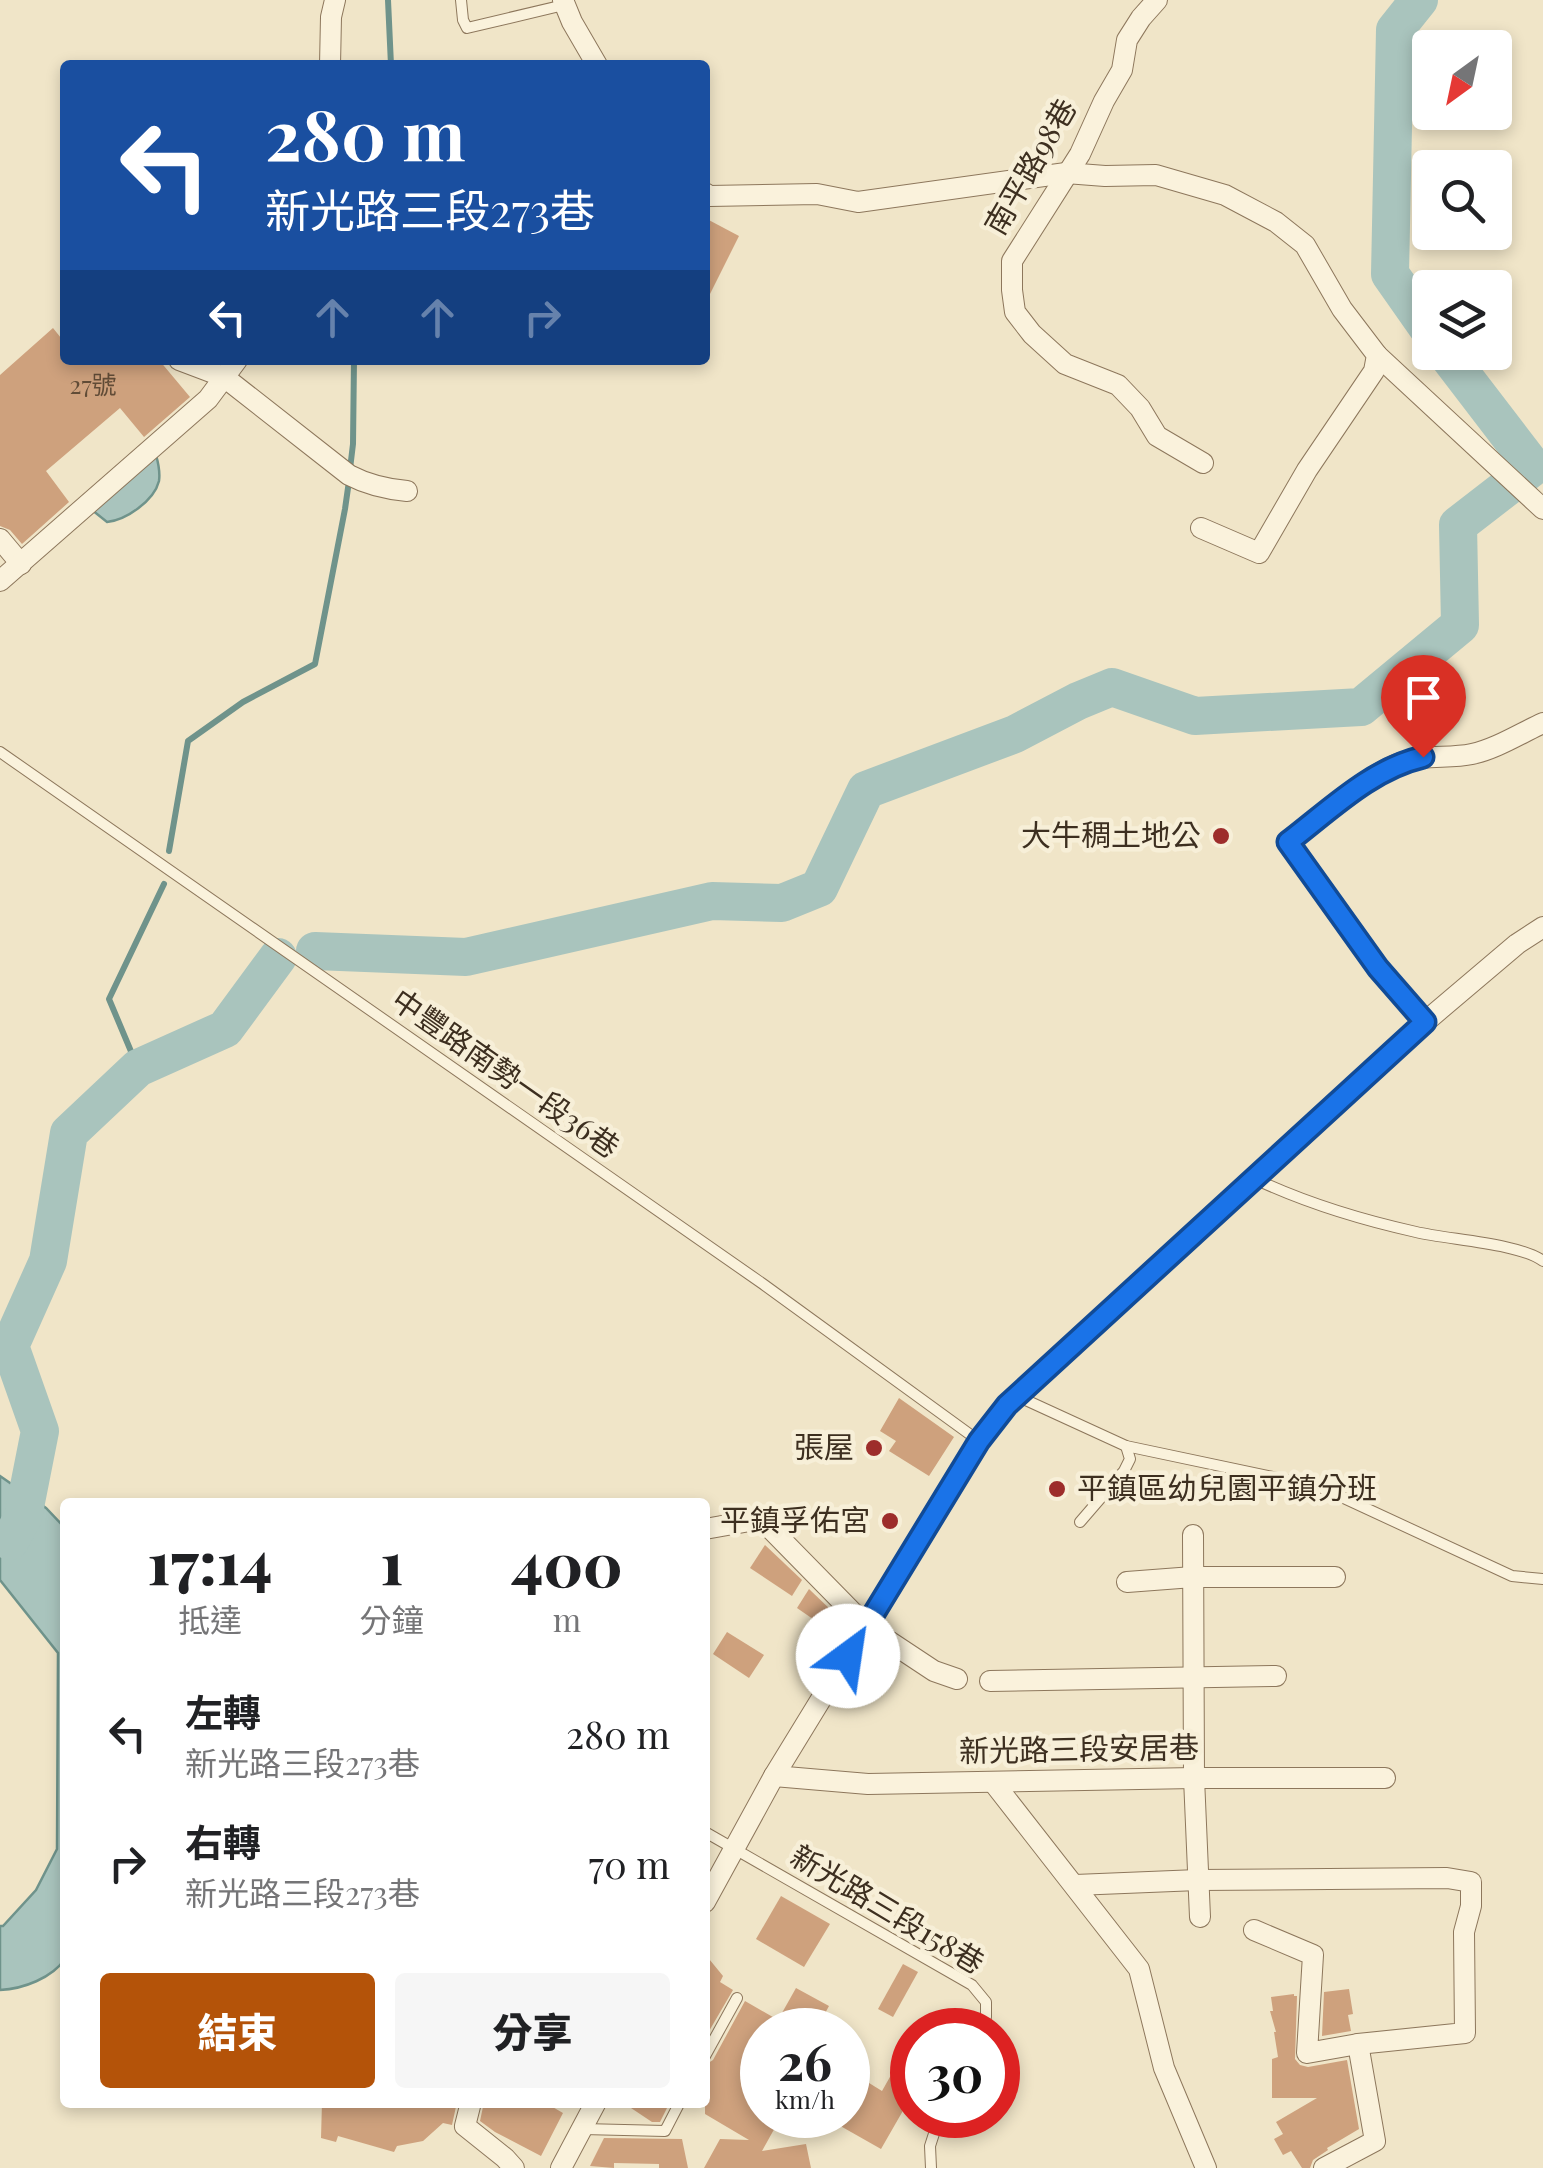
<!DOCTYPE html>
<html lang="zh-TW">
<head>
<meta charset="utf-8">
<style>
	body { margin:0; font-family:"Playfair Display","Noto Sans TC",serif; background:#f6f6f6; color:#202124; height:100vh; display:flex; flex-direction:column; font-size:38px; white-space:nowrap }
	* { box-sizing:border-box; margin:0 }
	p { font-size:32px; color:#757577 }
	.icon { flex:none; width:55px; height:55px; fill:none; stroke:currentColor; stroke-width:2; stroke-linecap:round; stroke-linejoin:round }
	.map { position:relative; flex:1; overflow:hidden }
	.drawer { position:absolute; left:60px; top:1498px; width:650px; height:610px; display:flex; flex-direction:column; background:#fff; border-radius:10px; box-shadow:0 5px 15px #0003 }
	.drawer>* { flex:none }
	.guide { position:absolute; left:60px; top:60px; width:650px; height:305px; border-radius:10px; box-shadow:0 5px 15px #0003; background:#1a4fa0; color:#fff; overflow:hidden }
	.needle { width:65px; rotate:213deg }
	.buttons { position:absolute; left:1412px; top:30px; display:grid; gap:20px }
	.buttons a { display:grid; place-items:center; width:100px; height:100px; border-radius:10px; background:#fff; box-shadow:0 5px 15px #0003; font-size:50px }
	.speed { position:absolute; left:740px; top:2008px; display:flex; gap:20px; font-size:50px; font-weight:700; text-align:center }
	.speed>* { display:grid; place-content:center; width:130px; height:130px; border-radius:50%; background:#fff; box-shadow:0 5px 15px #0003; line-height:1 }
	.speed small { font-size:25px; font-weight:400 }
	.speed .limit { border:15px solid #d22; background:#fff; color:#111 }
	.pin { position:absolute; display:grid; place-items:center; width:85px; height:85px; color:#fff; margin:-102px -42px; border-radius:50% 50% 50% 0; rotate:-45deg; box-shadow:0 0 10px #0007 }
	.pin .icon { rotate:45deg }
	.me { position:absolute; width:110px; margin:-55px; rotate:31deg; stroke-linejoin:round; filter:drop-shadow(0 0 8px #0008) }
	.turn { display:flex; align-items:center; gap:35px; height:210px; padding:0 40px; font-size:45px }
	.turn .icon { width:130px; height:130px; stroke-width:2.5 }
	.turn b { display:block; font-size:70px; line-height:85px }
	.lanes { display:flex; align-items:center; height:95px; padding:0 40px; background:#0003; justify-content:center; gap:50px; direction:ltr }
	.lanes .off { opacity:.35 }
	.eta { display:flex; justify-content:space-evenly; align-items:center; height:170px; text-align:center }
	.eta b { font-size:60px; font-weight:800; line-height:70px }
	.action { display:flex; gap:20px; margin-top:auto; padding:20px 40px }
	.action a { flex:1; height:115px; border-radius:10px; background:#b45309; color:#fff; font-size:40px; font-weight:800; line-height:115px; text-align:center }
	.action a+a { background:#f6f6f6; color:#202124 }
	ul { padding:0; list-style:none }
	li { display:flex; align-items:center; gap:30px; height:130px; padding:0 40px }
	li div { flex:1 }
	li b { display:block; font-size:38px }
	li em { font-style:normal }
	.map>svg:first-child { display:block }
	.water { fill:#a9c4bd; stroke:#6f938b; stroke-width:2.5 }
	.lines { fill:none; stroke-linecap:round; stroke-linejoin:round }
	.stream { stroke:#6f938b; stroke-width:6 }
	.river { stroke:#a9c4bd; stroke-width:38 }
	.building { fill:#cea17d }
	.lane-casing { stroke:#8d775c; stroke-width:12 }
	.street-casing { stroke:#8d775c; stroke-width:22 }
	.lane { stroke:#faf2dc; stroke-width:10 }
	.street { stroke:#faf2dc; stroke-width:20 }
	.route-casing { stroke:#114b97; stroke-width:25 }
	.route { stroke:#1a73e8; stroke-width:18 }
	.poi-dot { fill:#9d2d2b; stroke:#f7efd8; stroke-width:4 }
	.labels { text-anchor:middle; stroke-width:9; stroke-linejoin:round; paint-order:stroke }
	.number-label { font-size:25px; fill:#614c37 }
	.street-label { font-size:30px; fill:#3d2f20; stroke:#f7efd8 }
	.poi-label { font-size:30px; fill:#3d2f20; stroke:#f7efd8; text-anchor:end }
</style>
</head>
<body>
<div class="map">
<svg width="1543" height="2168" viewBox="0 0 1543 2168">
	<rect width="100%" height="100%" fill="#f0e5c8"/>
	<g class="water">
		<path d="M156 455C158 462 160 474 159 481 154 501 126 520 107 522L92 510Z"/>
		<path d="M0 1476 46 1508 65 1528V1959C52 1978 23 1989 0 1990V1926H3L36 1890 57 1849 58 1653 0 1580Z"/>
	</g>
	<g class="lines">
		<g class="stream">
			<polyline points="388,0 391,65"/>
			<polyline points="350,469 353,444 354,360"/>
			<polyline points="169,851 188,741 243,702 315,664 345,509 349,481"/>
			<polyline points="138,1068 109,999 164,884"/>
		</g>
		<g class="river">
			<polyline points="1419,0 1395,30 1390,274 1430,331"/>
			<polyline points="315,951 466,957 712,901 782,903 819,888 866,790 1015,734 1078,701 1112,687 1195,716 1361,707 1460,625 1458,525 1533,467 1445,352"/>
			<polyline points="10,1541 23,1517 40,1431 10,1346 48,1261 69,1133 138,1068 225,1029 278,957"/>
		</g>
	</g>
	<g class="building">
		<polygon points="705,218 739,236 705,304"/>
		<polygon points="53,328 65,343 65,360 159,360 190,397 144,437 120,408 46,471 69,502 22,544 10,530 0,526 0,375"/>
		<polygon points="899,1398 954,1437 929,1476 889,1451 896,1441 880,1431"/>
		<polygon points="765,1545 802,1580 792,1596 750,1568"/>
		<polygon points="809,1589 833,1612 823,1626 797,1608"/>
		<polygon points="727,1632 764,1655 749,1678 713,1654"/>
		<polygon points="781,1896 830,1924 804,1967 756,1939"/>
		<polygon points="705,1954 723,1976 720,1982 733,1990 705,2038"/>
		<polygon points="903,1964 918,1972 893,2017 878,2009"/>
		<polygon points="796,1988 829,2006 816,2030 762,2030 762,2115 782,2115 762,2151 806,2144 811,2168 704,2168 720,2139 749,2140 705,2114 705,2065 713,2060 745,2001 778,2020"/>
		<polygon points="1349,1989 1353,2014 1348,2015 1351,2031 1322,2036 1324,1992"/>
		<polygon points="1294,1994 1294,1996 1297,1996 1295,2059 1300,2065 1308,2067 1347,2060 1359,2129 1327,2148 1328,2150 1313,2160 1310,2168 1302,2168 1291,2151 1283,2155 1274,2139 1283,2134 1276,2122 1317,2098 1272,2098 1272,2059 1278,2057 1274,2032 1276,2032 1270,2011 1273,2011 1271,1997"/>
		<polygon points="912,2038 912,2095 881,2149 821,2115 848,2115 848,2070 882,2091"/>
		<polygon points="322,2102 457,2102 452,2125 443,2123 423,2141 397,2146 394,2152 338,2136 336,2142 321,2138"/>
		<polygon points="484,2102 511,2106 512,2102 544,2102 563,2113 541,2156 495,2132 480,2121"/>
		<polygon points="622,2102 670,2102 660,2122 652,2122"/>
		<polygon points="604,2138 682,2139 688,2168 659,2168 659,2164 614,2163 614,2168 590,2166"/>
	</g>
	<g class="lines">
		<defs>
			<g id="lane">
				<polyline points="461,0 463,20 467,28 564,5"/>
				<polyline points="0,752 763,1284 979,1441"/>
				<path d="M1255 1179C1306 1203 1362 1220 1416 1232 1450 1240 1518 1243 1543 1261"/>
				<polyline points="1017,1396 1126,1446 1320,1487 1512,1576 1543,1579"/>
				<polyline points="1080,1522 1124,1471 1130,1459 1126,1446"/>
				<polyline points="705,1832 972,1985 986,2002 986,2017 979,2030"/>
				<polyline points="705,2056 737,1998"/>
				<polyline points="583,2129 665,2131 680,2102"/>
				<polyline points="931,2168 930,2146 940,2115"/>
			</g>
			<g id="street">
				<polyline points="563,0 572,22 597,65"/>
				<polyline points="1157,0 1141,18 1127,40 1122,70 1104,101 1080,154 1012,261 1012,290 1015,312 1032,334 1065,364 1118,385 1140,408 1157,436 1203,463"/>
				<polyline points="330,65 331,17 335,0"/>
				<polyline points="705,193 709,196 817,194 858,202 1066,173 1105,176 1156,175 1225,195 1276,222 1305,245 1342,309 1377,355 1374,371 1307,470 1259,553 1201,528"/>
				<polyline points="1377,355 1543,509"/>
				<path d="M179 360 224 377 349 475C368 485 385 489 407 491"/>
				<polyline points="0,539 21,564"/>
				<polyline points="0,581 208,399 237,360"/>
				<path d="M1425 1022 1378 968 1288 842C1318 819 1368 773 1403 762 1425 754 1449 759 1472 754 1496 749 1521 733 1543 723"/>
				<polyline points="705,1529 761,1519 866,1626 934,1671 957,1679"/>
				<polyline points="1193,1535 1194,1778 1200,1917"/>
				<polyline points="1127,1582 1193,1577 1335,1577"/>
				<polyline points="990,1681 1276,1676"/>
				<polyline points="774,1776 868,1784 1194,1778 1385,1778"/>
				<polyline points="993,1782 1139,1969 1164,2068 1206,2168"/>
				<polyline points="1075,1885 1198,1880 1447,1878 1471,1882 1471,1906 1464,1932 1465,2033 1358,2044"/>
				<polyline points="705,1902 774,1776 979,1441 1007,1405 1425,1022 1517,944 1543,927"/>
				<polyline points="1254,1930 1313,1955 1307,2053 1358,2044 1375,2141 1324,2168"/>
				<polyline points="471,2102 465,2126 505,2158 514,2168"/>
				<polyline points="561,2168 596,2102"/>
			</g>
		</defs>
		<use href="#lane" class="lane-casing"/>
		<use href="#street" class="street-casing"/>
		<use href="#lane" class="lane"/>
		<use href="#street" class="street"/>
	</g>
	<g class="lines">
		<defs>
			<path id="route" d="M848 1656 979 1441 1007 1405 1425 1022 1378 968 1288 842C1330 810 1371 769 1423 757"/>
		</defs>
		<use href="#route" class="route-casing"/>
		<use href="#route" class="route"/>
	</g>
	<g class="poi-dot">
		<circle cx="1221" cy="836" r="10"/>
		<circle cx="874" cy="1448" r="10"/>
		<circle cx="1057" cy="1489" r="10"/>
		<circle cx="890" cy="1521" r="10"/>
	</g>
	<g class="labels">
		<g class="number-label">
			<text x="93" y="394">27號</text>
		</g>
		<g class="street-label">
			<text transform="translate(1031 167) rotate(-60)" y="10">南平路98巷</text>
			<text transform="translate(505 1074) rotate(35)" y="10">中豐路南勢一段36巷</text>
			<text transform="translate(1079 1750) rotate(-1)" y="10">新光路三段安居巷</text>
			<text transform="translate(887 1910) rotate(31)" y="10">新光路三段158巷</text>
		</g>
		<g class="poi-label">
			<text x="1201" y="846">大牛稠土地公</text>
			<text x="854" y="1458">張屋</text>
			<text x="1077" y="1499" text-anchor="start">平鎮區幼兒園平鎮分班</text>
			<text x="870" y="1531">平鎮孚佑宮</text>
		</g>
	</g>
</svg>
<div class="buttons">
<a><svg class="needle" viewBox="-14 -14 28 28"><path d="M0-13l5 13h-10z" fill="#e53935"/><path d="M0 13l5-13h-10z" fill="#757577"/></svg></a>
<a><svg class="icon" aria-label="search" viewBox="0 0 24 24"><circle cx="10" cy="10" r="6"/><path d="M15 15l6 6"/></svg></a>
<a><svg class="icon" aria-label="layers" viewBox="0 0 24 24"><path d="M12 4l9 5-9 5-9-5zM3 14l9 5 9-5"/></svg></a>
</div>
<div class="speed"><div>26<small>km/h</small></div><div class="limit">30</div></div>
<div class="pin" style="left:1423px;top:757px;background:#d93025"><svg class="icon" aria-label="arrive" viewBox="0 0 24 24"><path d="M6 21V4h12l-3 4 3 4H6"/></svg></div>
<svg class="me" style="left:848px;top:1656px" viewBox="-20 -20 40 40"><circle r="19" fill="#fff"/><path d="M0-13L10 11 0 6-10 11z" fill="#1a73e8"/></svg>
<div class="guide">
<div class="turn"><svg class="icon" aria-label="left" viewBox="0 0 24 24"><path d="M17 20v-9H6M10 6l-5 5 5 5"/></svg><div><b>280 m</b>新光路三段273巷</div></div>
<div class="lanes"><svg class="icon" aria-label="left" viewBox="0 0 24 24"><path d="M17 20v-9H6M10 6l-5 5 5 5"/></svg><svg class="icon off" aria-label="ahead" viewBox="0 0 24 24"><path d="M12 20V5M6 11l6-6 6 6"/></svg><svg class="icon off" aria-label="ahead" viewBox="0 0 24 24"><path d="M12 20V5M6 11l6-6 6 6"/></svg><svg class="icon off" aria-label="right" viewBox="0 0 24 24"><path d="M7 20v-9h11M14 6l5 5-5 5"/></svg></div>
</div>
<section class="drawer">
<div class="eta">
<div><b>17:14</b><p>抵達</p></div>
<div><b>1</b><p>分鐘</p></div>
<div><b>400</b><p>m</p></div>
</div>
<ul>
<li><svg class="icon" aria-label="left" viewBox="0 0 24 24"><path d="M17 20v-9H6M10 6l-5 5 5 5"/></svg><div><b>左轉</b><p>新光路三段273巷</p></div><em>280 m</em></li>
<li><svg class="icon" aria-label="right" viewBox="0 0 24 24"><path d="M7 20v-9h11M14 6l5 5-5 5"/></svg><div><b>右轉</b><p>新光路三段273巷</p></div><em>70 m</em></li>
</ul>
<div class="action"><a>結束</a><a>分享</a></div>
</section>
</div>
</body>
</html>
